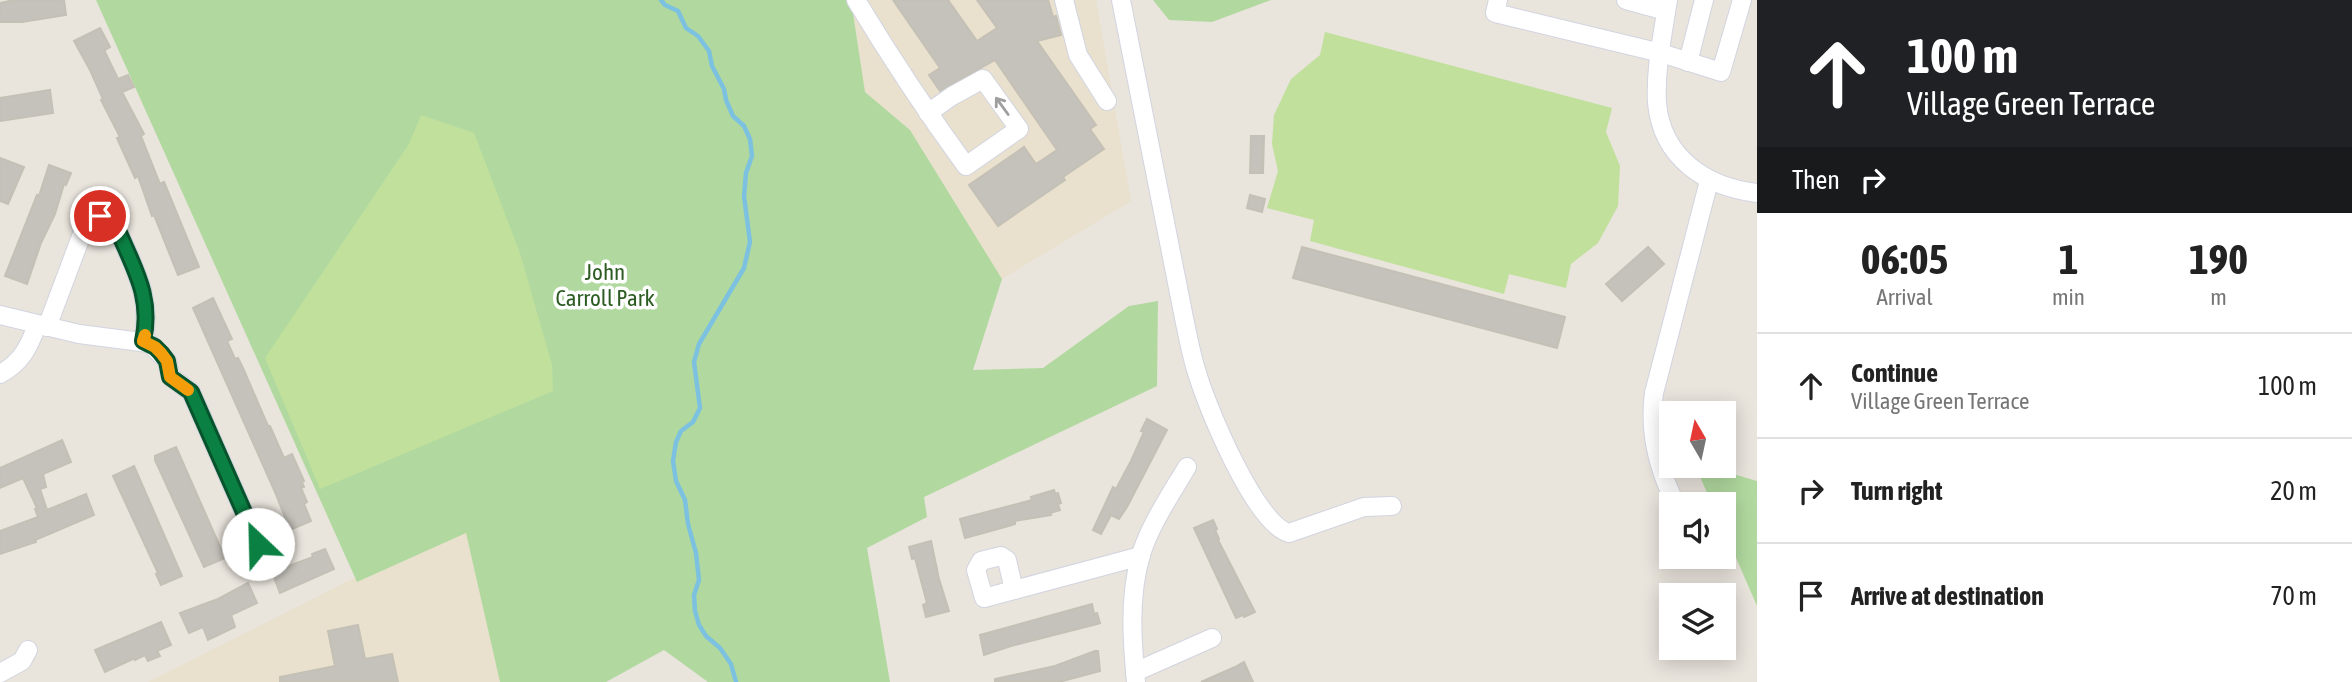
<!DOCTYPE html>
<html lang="en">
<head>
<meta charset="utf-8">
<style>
	body { margin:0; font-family:"Asap Condensed",sans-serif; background:#f6f6f6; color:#222; height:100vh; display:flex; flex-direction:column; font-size:26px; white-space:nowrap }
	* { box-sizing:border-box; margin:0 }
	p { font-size:23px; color:#767676 }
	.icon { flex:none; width:38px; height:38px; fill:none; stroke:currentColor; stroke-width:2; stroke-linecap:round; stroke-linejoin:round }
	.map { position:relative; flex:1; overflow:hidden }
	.details { display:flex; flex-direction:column; background:#fff; width:595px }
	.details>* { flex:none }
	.top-card { background:#202124; color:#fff; overflow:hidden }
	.needle { width:46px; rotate:351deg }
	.buttons { position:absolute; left:1659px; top:401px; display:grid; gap:14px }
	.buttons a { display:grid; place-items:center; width:77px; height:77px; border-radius:0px; background:#fff; box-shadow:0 4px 18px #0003; font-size:35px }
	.pin { position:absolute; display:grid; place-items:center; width:60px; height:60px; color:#fff; margin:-30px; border:4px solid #fff; border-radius:50%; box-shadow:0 2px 7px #0007 }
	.me { position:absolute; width:77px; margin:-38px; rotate:336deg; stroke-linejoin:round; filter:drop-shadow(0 0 5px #0008) }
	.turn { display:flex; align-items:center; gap:24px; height:147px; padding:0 35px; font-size:32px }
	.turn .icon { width:91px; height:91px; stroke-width:2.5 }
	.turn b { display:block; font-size:49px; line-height:60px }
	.then { display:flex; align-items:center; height:66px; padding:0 35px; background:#0003; gap:14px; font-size:26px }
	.eta { display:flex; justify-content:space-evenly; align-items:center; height:119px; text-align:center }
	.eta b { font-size:42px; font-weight:700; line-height:49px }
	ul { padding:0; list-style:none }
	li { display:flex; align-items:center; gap:21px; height:105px; padding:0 35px; border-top:2px solid #e0e0e0 }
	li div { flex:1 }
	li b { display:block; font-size:26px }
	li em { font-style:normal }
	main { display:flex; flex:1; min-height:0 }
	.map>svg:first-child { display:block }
	.education { fill:#e9e1ce }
	.green { fill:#b1d99f }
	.pitch { fill:#c0e09c }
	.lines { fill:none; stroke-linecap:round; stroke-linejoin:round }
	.stream { stroke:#7cc1df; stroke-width:4.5 }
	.building { fill:#c5c2bb; stroke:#c4c0b6; stroke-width:2 }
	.minor-casing { stroke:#d2d4e0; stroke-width:20 }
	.minor { stroke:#fff; stroke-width:18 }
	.oneway { stroke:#9f9f9f }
	.route-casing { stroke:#07532c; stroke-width:18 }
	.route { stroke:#0b8043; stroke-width:12 }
	.slow { stroke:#f59e0b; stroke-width:12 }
	.labels { text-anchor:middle; stroke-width:7; stroke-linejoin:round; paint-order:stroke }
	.park-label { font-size:23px; fill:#2c5c22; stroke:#fff }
</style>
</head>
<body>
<main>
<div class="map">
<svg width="1757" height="682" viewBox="0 0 1757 682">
	<rect width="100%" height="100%" fill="#e9e4dc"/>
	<g class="education">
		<polygon points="782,0 1096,0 1131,201 1002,279 910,130 820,55"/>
		<polygon points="553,391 545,682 148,682 362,574"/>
	</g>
	<g class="green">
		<polygon points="96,0 851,0 865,92 910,130 1002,279 973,370 1043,368 1129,306 1158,301 1157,386 924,497 927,517 867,548 890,682 708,682 664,650 606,682 500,682 466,533 357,582"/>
		<polygon points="1153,0 1271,0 1212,22 1169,20"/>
		<polygon points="1698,472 1726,472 1757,481 1757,606 1724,530 1724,504 1712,504"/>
	</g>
	<g class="pitch">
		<polygon points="1325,32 1612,108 1606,132 1620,166 1618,206 1598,243 1571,264 1566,288 1509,274 1504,294 1310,241 1314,220 1267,208 1278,171 1272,144 1274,115 1291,79 1320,55"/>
		<polygon points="421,115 474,133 520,253 552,365 553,391 320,489 265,358 409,144"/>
	</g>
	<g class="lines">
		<polyline class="stream" points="661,0 665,5 678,11 686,28 698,36 709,51 712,66 724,89 726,100 733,116 744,126 750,139 752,156 746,173 744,196 750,242 744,268 699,344 694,362 700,408 693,422 681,431 676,442 673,461 676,481 685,500 688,524 696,553 699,580 694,595 695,611 699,625 706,636 720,648 731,664 736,682"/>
	</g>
	<g class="building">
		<polygon points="14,0 64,0 66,15 22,22 0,22 0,3"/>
		<polygon points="893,0 948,0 977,41 997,28 977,0 1048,0 1053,17 1056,16 1061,35 1037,41 1096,125 1090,129 1104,149 1063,177 1065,180 998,226 969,185 1024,147 1036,164 1057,150 995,60 940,91 929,75 940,68"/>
		<polygon points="100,28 110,47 105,50 105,52 118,79 128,75 134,87 122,92 144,134 141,136 160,184 164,182 199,267 178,275 154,215 152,216 138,176 135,178 117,138 120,137 101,100 103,99 90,70 74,41"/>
		<polygon points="50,90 53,113 0,121 0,98"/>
		<polygon points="1251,136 1264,136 1263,173 1250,173"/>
		<polygon points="0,158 24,167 8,204 0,201"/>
		<polygon points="49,165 71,173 66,185 64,184 55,214 41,243 27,284 5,276 37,195 39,196"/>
		<polygon points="1250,195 1265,199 1262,212 1247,208"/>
		<polygon points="1302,247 1565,317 1557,348 1293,278"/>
		<polygon points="1648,247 1664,264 1622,301 1606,284"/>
		<polygon points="213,298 232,339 227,341 235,359 238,358 243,368 268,426 270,426 284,458 292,454 304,481 302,482 304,487 301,488 307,502 304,504 311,521 290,530 275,492 193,308"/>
		<polygon points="1147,419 1167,430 1127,507 1119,519 1111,515 1101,534 1093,530 1113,487 1116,489 1131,461 1144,432 1141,431"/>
		<polygon points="62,440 71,462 43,474 46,487 40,489 47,510 86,494 94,515 35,540 36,542 0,554 0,531 38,517 35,509 37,508 23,478 0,488 0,468"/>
		<polygon points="176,447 225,558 204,567 155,460 155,456"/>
		<polygon points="134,466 182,576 161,585 156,574 158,573 113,476"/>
		<polygon points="1054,490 1055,494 1058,493 1061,503 1058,504 1060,510 1050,513 1051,515 1015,521 1015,524 1005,527 965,538 960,519 1032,500 1031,497"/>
		<polygon points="1213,520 1217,529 1215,530 1219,539 1218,540 1255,612 1244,617 1243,615 1236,618 1194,528"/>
		<polygon points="931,541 939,579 949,611 926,617 923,605 927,603 915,558 912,559 909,547"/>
		<polygon points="325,549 334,569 280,593 272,572 313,557 312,554"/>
		<polygon points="248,583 257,603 231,615 235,627 208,640 203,627 189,633 180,613 218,599"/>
		<polygon points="1092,604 1094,614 1097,613 1100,623 1097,624 1011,646 984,655 980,635"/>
		<polygon points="161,622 171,645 157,651 160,656 148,661 145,655 135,660 135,658 105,672 95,650"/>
		<polygon points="358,625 365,659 392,654 398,682 280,682 280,677 335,666 328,631"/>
		<polygon points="1095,651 1098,651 1100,671 1059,682 995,682 995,679 1055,666"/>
		<polygon points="1244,662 1253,682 1201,682 1235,667"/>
	</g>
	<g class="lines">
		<defs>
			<g id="minor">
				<path d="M856 0C891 58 926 111 966 166L1019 129 983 79 952 96 928 113"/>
				<polyline points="1064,0 1078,55 1107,101"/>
				<path d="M1121 0 1185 323C1189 341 1192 359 1198 376 1208 409 1256 525 1289 533L1364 507 1392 506"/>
				<polyline points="1498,0 1495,13 1661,53 1721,72 1742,0"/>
				<polyline points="1626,0 1666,11"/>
				<path d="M1668 0C1663 33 1655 69 1657 103 1662 158 1706 187 1757 193"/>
				<polyline points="1688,62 1704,0"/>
				<polyline points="0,315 79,334 149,343 167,361 171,377 191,392 258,544"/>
				<path d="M47 327 85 226C96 215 107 213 116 226 133 267 153 296 143 341"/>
				<path d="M0 374C21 363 29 347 37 325"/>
				<path d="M1671 494C1656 461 1649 429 1654 393L1709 181"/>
				<polygon points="1001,556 1007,560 1014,590 984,598 976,570 981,561"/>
				<polyline points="1014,590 1141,556"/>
				<polyline points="1135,672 1212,638"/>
				<polyline points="0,673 22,661 28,650"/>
				<path d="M1136 682C1132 641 1129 599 1140 558 1148 528 1171 494 1187 467"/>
			</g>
		</defs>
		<use href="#minor" class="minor-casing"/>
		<use href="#minor" class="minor"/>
	</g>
	<defs><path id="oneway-shaft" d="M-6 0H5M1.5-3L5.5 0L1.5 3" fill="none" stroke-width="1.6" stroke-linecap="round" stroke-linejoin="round" transform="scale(1.75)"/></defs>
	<use class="oneway" href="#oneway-shaft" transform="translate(1002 106) rotate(-126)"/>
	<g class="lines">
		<defs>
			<path id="route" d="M100 216 111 219 116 226C133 267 153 296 143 341L155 347 161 353 167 361 170 377 191 392 258 544"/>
		</defs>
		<use href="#route" class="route-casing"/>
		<use href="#route" class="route"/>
		<polyline class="slow" points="145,335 143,341 155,347 161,353 167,361 170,377 188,390"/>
	</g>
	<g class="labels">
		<g class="park-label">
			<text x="605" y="280">John<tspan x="605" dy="26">Carroll Park</tspan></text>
		</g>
	</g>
</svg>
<div class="buttons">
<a><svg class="needle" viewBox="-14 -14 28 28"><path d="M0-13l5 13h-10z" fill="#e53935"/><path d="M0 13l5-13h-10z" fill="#767676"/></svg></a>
<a><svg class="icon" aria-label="sound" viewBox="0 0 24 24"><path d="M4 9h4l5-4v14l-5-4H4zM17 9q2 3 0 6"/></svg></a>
<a><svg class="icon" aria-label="layers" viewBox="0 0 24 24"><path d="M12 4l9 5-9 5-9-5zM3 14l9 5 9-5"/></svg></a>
</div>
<div class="pin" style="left:100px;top:216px;background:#d93025"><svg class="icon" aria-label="arrive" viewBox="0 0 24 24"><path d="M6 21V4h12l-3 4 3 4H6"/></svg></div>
<svg class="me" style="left:258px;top:544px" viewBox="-20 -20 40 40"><circle r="19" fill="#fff"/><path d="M0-13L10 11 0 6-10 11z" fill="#0b8043"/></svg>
</div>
<section class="details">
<div class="top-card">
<div class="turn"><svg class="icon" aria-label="ahead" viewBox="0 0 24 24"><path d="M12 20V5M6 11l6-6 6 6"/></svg><div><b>100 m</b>Village Green Terrace</div></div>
<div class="then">Then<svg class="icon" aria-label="right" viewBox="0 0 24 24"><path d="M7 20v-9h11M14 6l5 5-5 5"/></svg></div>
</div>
<div class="eta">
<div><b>06:05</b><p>Arrival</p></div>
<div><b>1</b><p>min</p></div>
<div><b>190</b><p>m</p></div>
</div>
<ul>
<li><svg class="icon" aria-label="ahead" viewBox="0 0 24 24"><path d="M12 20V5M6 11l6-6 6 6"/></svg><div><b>Continue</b><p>Village Green Terrace</p></div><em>100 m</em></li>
<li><svg class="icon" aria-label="right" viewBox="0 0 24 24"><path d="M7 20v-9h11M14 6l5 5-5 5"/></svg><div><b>Turn right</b></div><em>20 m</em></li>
<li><svg class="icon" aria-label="arrive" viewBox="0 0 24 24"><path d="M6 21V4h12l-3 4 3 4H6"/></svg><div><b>Arrive at destination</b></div><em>70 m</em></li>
</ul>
</section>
</main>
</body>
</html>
